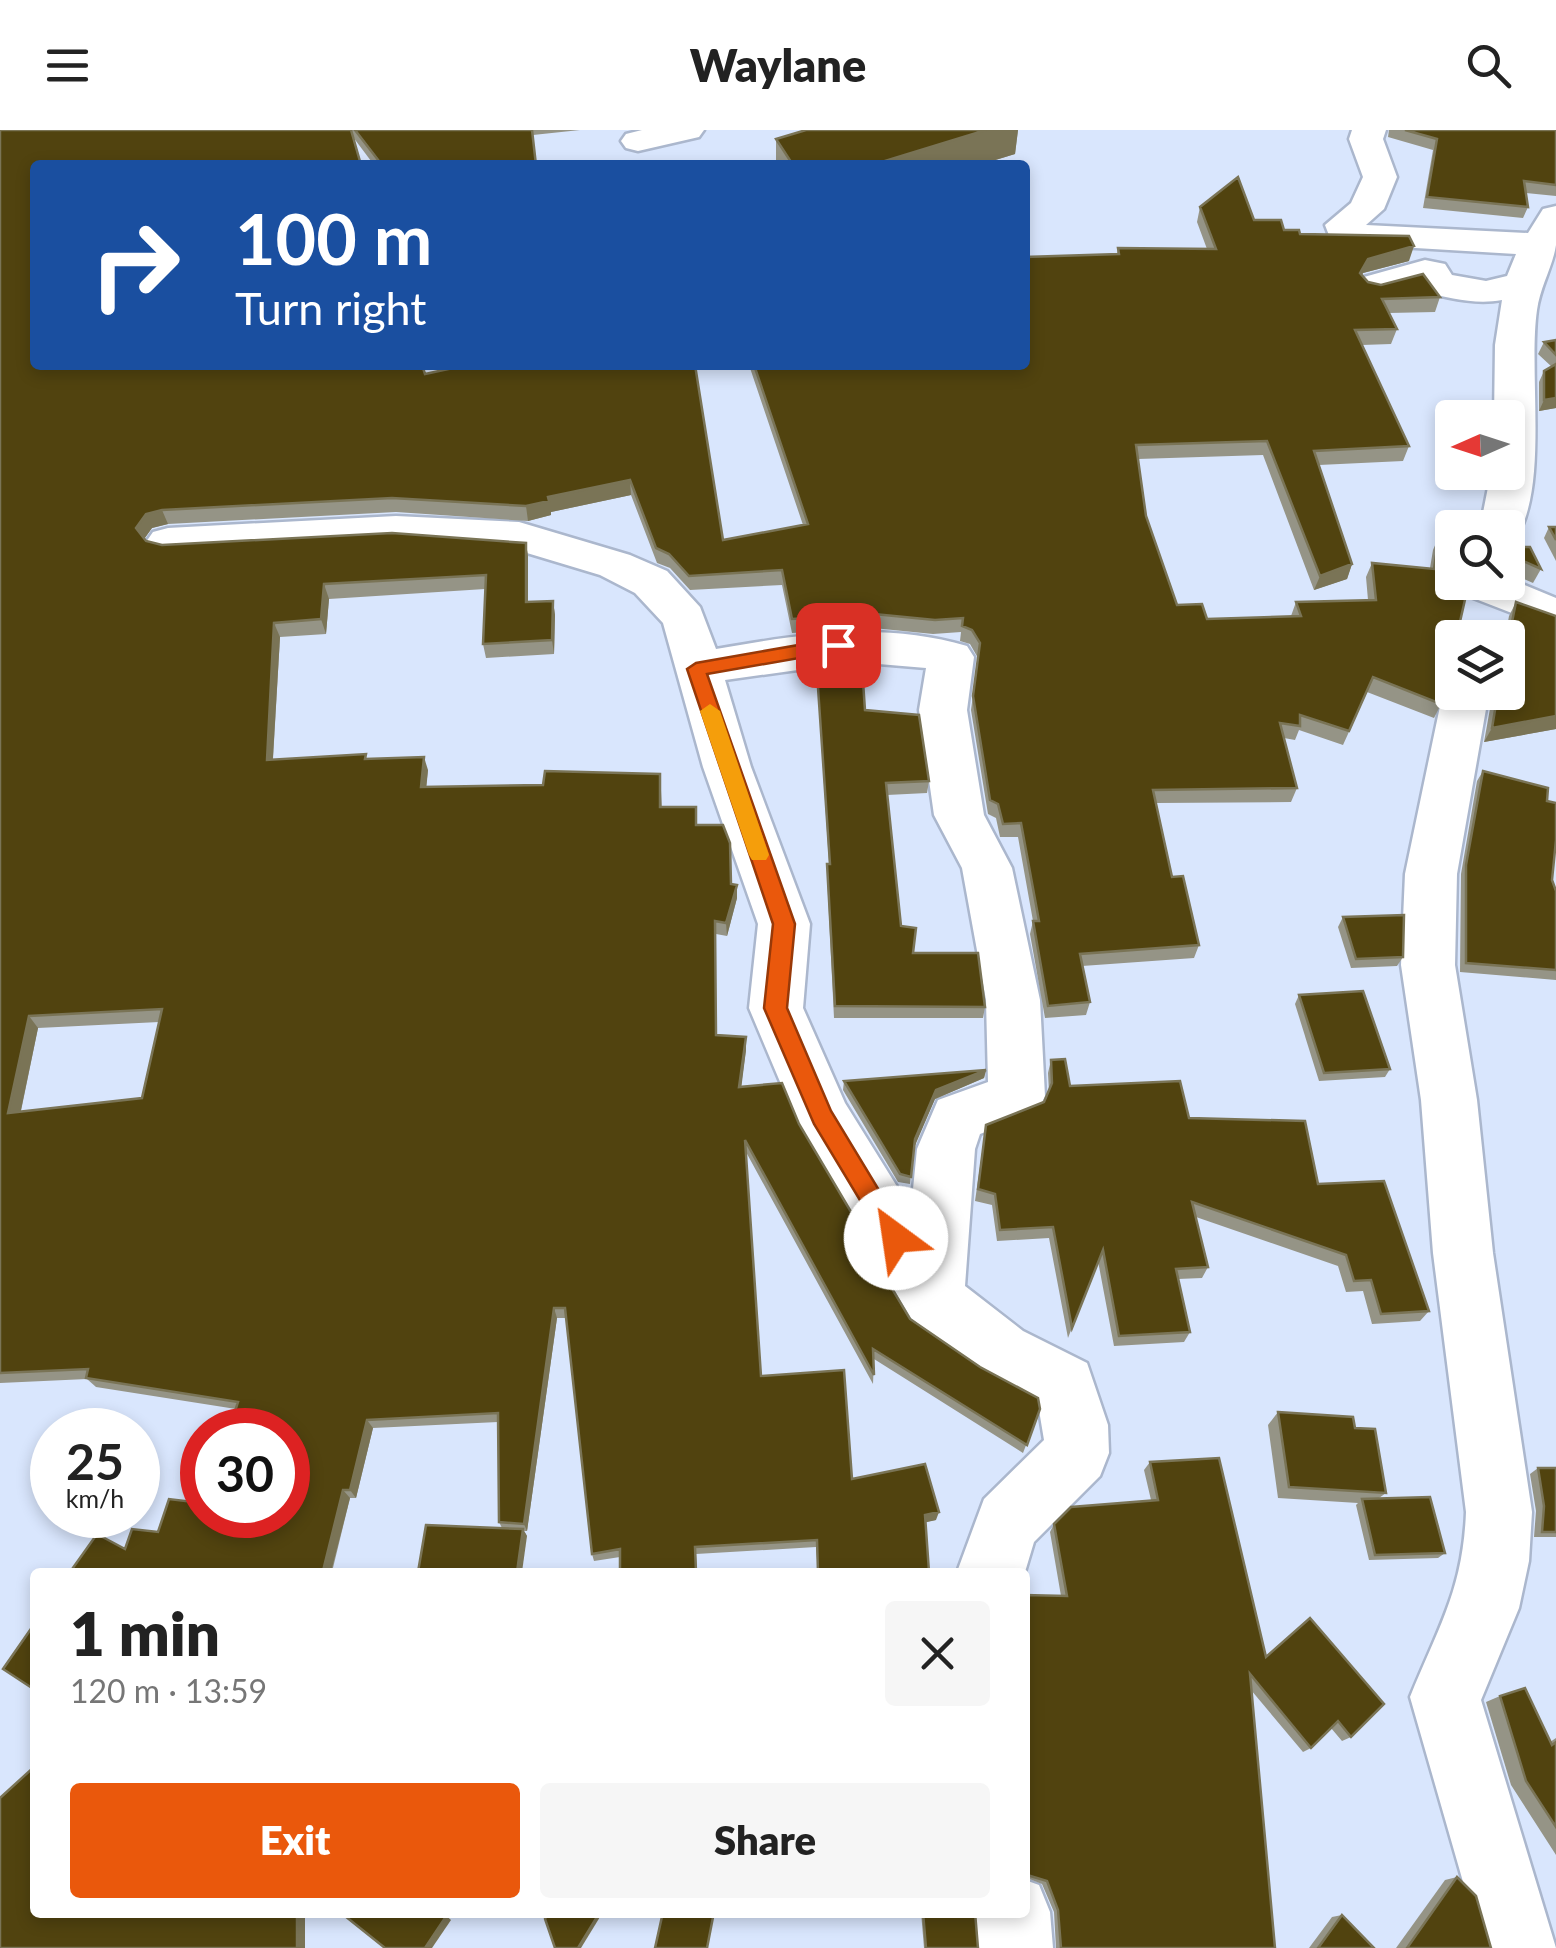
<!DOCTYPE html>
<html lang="en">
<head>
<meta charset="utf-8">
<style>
	body { margin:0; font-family:Lato,sans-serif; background:#f6f6f6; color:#222; height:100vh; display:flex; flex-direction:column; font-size:38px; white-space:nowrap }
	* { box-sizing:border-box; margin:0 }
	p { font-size:32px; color:#767676 }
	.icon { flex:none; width:55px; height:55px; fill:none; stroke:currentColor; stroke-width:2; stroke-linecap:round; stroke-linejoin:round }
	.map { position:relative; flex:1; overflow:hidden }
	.sheet { position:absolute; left:30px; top:1438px; width:1000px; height:350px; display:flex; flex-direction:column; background:#fff; border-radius:10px; box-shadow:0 5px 15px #0003 }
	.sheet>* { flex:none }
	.guide { position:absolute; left:30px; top:30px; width:1000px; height:210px; border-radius:10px; box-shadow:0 5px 15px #0003; background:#1a4fa0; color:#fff; overflow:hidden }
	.needle { width:65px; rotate:267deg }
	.buttons { position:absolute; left:1435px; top:270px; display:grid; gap:20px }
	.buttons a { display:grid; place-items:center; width:90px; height:90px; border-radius:10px; background:#fff; box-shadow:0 5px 15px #0003; font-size:50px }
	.speed { position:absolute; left:30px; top:1278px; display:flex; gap:20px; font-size:50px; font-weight:700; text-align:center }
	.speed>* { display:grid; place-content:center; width:130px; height:130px; border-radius:50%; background:#fff; box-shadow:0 5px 15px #0003; line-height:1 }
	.speed small { font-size:25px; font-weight:400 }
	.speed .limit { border:15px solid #d22; background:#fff; color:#111 }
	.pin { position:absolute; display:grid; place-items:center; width:85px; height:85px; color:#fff; margin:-42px; border-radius:20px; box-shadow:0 5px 15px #0006 }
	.me { position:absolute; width:110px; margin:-55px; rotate:329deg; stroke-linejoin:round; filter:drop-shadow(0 0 8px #0008) }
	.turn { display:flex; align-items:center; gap:35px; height:210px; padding:0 40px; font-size:45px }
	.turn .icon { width:130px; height:130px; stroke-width:2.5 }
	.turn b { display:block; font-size:70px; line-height:85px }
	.round { display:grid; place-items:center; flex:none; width:105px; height:105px; border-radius:10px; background:#f6f6f6 }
	.summary { display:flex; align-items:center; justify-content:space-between; height:170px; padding:0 40px }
	h1 { font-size:60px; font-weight:800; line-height:75px }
	.primary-button { display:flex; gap:20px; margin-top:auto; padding:20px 40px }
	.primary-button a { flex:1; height:115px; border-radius:10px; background:#ea580c; color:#fff; font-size:40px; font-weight:800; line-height:115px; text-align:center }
	.primary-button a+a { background:#f6f6f6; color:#222 }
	header { display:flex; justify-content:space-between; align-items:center; height:130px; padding:0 40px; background:#fff; font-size:45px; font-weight:800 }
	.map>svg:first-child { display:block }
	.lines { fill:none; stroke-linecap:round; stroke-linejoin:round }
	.minor-casing { stroke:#abb7cd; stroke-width:5 }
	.minor { fill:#fff; fill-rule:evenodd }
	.wall { fill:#959486; fill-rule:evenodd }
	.shaded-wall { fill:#7a7456 }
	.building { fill:#51430f; stroke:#7a7456; stroke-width:2.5; fill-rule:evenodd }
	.route { fill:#ea580c; stroke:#983908; stroke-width:2.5 }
	.slow { fill:#f59e0b }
</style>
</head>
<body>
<header><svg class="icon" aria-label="menu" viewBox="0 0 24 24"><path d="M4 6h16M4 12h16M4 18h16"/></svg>Waylane<svg class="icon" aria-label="search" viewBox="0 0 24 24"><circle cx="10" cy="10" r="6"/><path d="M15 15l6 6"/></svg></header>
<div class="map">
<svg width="1556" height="1818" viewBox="0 0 1556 1818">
	<rect width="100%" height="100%" fill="#d9e6fd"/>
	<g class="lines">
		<defs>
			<g id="minor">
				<polygon points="704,0 699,7 638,21 626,18 621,11 626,4 642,0"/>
				<path d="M1352 0H1386L1383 9 1397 47 1384 79 1366 95 1528 103 1543 79 1556 76C1556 89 1556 103 1556 115 1553 136 1540 157 1537 180 1528 243 1549 356 1516 408L1508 410V398H1480L1491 342H1508V288H1494L1495 215 1502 170C1476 175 1449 168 1424 162L1419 154 1377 166 1364 163 1358 155 1364 147 1425 130 1445 134 1452 145 1486 151 1507 146 1516 124 1332 113 1325 95 1351 73 1363 47 1349 9Z"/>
				<path d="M396 386 519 392 630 425 667 441 700 477 716 519C801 504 883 491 967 516L974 527 967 580 984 685 1012 738 1040 870 1045 966 1037 983 980 1004 975 1019 965 1156 1023 1201 1087 1233 1108 1295 1109 1323 1100 1346 1034 1412 1025 1442H957L984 1369 1044 1310 1038 1274 979 1243 911 1188 802 1004 749 878 758 794 703 637 663 493 635 463 600 445 517 420 396 414 168 426 153 422 146 412 153 402 168 398ZM855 532 926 538 919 580 934 685 962 738 986 870 988 952 938 970 917 1019 911 1079 845 973 803 878 810 794 751 637 725 550Z"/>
				<polygon points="1508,448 1556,468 1556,500 1473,468 1467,457 1470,452 1508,452"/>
				<path d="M1452 549V562H1489L1457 744 1455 835 1477 970 1493 1123 1532 1382 1529 1431 1519 1478 1481 1570 1556 1818H1482L1410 1567C1438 1498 1463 1460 1466 1382L1433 1123 1421 970 1401 835 1405 744 1443 562Z"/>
				<polygon points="1025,1750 1039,1755 1050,1782 1053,1818 977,1818 974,1782 1025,1782"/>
			</g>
		</defs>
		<use href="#minor" class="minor-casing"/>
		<use href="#minor" class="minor"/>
	</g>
	<g class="wall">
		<path d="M0 0H580L533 5 536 35H374L353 7 425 244 467 235 723 410 803 395 749 235H1025L1117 124 1118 118 1207 119 1197 92 1200 77 1254 90 1300 104 1409 131 1363 143 1362 145 1368 152 1440 167 1435 182 1389 183 1397 199 1391 214 1362 215 1409 316 1403 331 1319 335 1352 434 1347 449 1314 460 1263 325 1138 329 1146 386 1177 475 1207 489 1291 486 1296 472 1368 470 1366 447 1372 433 1430 438 1433 420 1439 406 1459 496 1507 497 1509 486 1516 472 1556 486V599L1484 612 1493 562H1508V508H1452V548V545L1445 554 1441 574 1434 588 1367 562 1343 615 1299 600 1295 610 1284 608 1297 658 1291 672 1156 673 1172 747 1199 815 1194 828 1082 836 1090 872 1086 885 1045 888 1030 804 1033 791 1018 707H1000L996 688 988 684 971 580 978 528 970 514 960 511 961 502 933 504 873 498 792 503 782 455 690 460 670 438 657 433 631 365 551 382V385L528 391 396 382 168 394 152 398 144 409 146 411 162 415 526 413 528 427V472L553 471 555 485 554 524 486 528 483 514 485 459 329 469 326 504 280 507 273 629H367L428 640 426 657 543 655 660 644 662 677 697 695 731 754 737 768 727 806 716 804V905L746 907V920L741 956 864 1148 910 1189 1040 1279 1023 1323 874 1229 873 1254 746 1022 761 1246 852 1349 936 1390 925 1392 929 1442H818L816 1417 696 1424 697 1442H620V1427L594 1431 592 1424 566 1188H557L527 1401H524L527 1406 502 1398 499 1392 498 1292 373 1298 356 1368H350L332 1442 125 1419 158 1402 202 1385 236 1279 96 1257 87 1249 0 1253ZM159 892 142 968 21 981 38 898Z"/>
		<polygon points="806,0 1018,0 1015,24 979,35 776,35 776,9"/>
		<polygon points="1389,0 1556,0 1556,66 1526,63 1528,77 1523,88 1423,78 1433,20 1388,7"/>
		<polygon points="1556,210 1556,278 1539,281 1539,252 1544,241 1552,237 1538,224 1544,212"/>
		<polygon points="1549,397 1556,397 1556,431 1544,408"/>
		<polygon points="1508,417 1541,439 1533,453 1508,442"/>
		<polygon points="816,528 865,580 929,651 927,663 887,665 901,796 913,823 985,877 983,888 834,888 827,746 827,734 829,734"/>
		<polygon points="1483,641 1547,671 1552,750 1556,761 1556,850 1460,842 1461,744 1477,651"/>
		<polygon points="1343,787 1403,827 1397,836 1351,838 1338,797"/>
		<polygon points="1299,865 1390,939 1385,947 1319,951 1295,874"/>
		<polygon points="1051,930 1070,956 1189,988 1318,1054 1429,1181 1420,1191 1372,1194 1363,1161 1346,1162 1338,1136 1196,1087 1208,1137 1202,1148 1178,1149 1190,1202 1184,1212 1114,1216 1098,1131 1068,1208 1049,1108 997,1111 992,1075 975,1071 986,995 1044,972 1049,962 1048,943"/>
		<polygon points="986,940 984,948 935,969 914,1016 910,1054 898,1052 843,960 844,951"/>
		<polygon points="1278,1282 1355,1298 1386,1363 1379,1368 1445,1423 1438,1428 1369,1430 1356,1375 1358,1373 1278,1368 1268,1295"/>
		<polygon points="1150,1332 1266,1526 1310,1488 1351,1607 1342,1611 1331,1598 1311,1618 1303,1622 1251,1560 1275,1818 1056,1818 1054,1782 1042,1754 1027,1748 1025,1465 1061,1466 1050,1402 1054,1394 1151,1370 1144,1340"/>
		<polygon points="1538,1338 1556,1338 1556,1407 1534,1407 1536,1381 1530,1344"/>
		<polygon points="1500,1566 1550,1612 1556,1608 1556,1725 1511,1655 1486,1572"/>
		<polygon points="1457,1747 1491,1818 1396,1818 1445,1750"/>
		<polygon points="921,1782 975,1782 978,1818 924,1818"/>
		<polygon points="1342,1785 1374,1818 1309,1818 1332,1787"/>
	</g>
	<g class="shaded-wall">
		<polygon points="986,0 1018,0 1015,24 979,35 872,35"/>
		<polygon points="1414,116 1409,131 1363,143 1355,157 1360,143 1368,129"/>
		<polygon points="1556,268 1556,278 1539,281 1544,270"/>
		<polygon points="630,350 631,365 551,382 551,385 528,391 526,376 548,367"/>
		<polygon points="162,380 168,394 152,398 142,412 136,398 146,384"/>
		<polygon points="526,413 528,427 528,487 526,472"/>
		<polygon points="1352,434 1347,449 1314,460 1320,446"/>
		<polygon points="324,454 329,469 326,504 321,489"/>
		<polygon points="553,471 555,485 554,524 552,510"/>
		<polygon points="274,493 280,507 272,643 267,630"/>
		<polygon points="1556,586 1556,599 1484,612 1492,598"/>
		<polygon points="424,627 428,640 425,671 421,657"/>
		<polygon points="737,755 737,768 727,806 726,793"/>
		<polygon points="29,886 38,898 18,994 8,983"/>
		<polygon points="746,907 746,920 740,968 739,957"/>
		<polygon points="986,940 984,948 935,969 914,1018 915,1009 936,960"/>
		<polygon points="554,1178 557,1188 527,1401 524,1394"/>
		<polygon points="367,1290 373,1298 356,1368 350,1360"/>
		<polygon points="343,1360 350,1368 331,1442 323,1441"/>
		<polygon points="939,1382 936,1390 923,1393 925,1385"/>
		<polygon points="523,1399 527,1406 522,1442 517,1442"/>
		<rect x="297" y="1782" width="8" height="36"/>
		<polygon points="438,1782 442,1782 451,1790 432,1818 425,1818"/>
		<polygon points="600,1782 603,1782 581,1818 578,1818"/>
	</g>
	<g class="building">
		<path d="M0 0H351L361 35H35V235H422L425 244 467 235H695L723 410 808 394 754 235H1025V127L1119 124 1118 118 1216 119 1200 77 1238 47 1254 90H1281L1284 100H1299L1300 104 1409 106 1414 116 1368 129 1360 143 1368 152 1381 155 1423 144 1440 167 1382 169 1397 199 1355 200 1409 316 1314 321 1352 434 1320 446 1267 311 1136 315 1146 386 1177 475 1202 474 1207 489 1301 486 1296 472 1376 470 1372 433 1434 439 1439 406 1452 409V452H1469L1459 496 1511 497 1516 472 1556 486V586L1492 598 1498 562H1508V508H1452V539L1446 547 1441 574 1373 547 1349 601 1300 585V596L1280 593 1297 658 1153 660 1172 747 1183 746 1199 815 1080 824 1090 872 1048 876 1033 791H1039L1021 693 1003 694 998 674 990 670 973 566 980 513 972 500 962 496 963 488 935 490 874 484 792 489 782 440 689 446 669 424 656 418 630 350 548 367 549 371 526 376 392 368 162 380 146 384 136 398 146 411 162 415 392 403 526 413V472L553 471 552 510 483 514 486 445 324 454 321 489 274 493 267 630 366 624 365 629 424 627 421 657 543 655 545 641 660 644V677H696V695H723L730 713 731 754 737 755 726 793 715 791 716 905 746 907 739 957 782 953 799 994 857 1092 864 1148 881 1140 910 1189 980 1237 1038 1268 1040 1279 1027 1315 873 1219 874 1245 745 1010 761 1246 844 1240 852 1349 925 1334 939 1382 925 1385 929 1442H818L817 1410 695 1417 696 1442H620V1419L592 1424 565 1178H554L524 1394 499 1392 498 1283 367 1290 350 1360H343L323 1441 334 1442H70L97 1404 125 1419 132 1399 158 1402 169 1369 202 1373V1385H288V1300H229L238 1272 86 1248 88 1239 0 1243ZM162 879 142 968 8 983 29 886Z"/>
		<polygon points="355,0 532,0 536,35 382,35"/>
		<polygon points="806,0 986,0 872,35 793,35 776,9"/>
		<polygon points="1405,0 1556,0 1556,55 1524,51 1528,77 1427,67 1437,9"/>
		<polygon points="1556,210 1556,225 1544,212"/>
		<polygon points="1556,234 1556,268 1544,270 1544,241"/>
		<polygon points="1549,397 1556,397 1556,410"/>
		<polygon points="1508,417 1530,417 1541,439 1514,427 1512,434 1508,434"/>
		<polygon points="861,523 865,580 919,585 929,651 886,653 901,796 916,798 913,823 978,823 985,877 835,876 827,734 830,734 816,528"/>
		<polygon points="1483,641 1548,658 1547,671 1556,673 1556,710 1552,750 1556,761 1556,840 1466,833 1466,735"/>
		<polygon points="1404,785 1403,827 1356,829 1343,787"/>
		<polygon points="1363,861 1390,939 1324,943 1299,865"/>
		<polygon points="1065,929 1070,956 1180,951 1189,988 1305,991 1318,1054 1384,1051 1429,1181 1381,1184 1371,1150 1354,1151 1346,1125 1192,1072 1208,1137 1176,1139 1190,1202 1119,1206 1103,1120 1072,1198 1053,1097 1000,1100 995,1064 978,1059 986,995 1044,972 1052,953 1051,930"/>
		<polygon points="986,940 936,960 915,1009 911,1047 900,1044 844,951"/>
		<polygon points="1278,1282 1353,1287 1355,1298 1375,1299 1386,1363 1289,1357"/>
		<polygon points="1219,1328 1266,1527 1310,1488 1384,1574 1351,1607 1338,1591 1311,1618 1250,1544 1275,1818 1061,1818 1058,1780 1047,1751 1027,1745 1025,1776 1025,1465 1067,1466 1054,1394 1071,1377 1158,1370 1150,1332"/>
		<polygon points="1538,1338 1556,1338 1556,1402 1542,1402 1544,1376"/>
		<polygon points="1430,1367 1445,1423 1375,1425 1362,1369"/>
		<polygon points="426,1395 523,1399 517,1442 418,1442"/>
		<polygon points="35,1493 35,1560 3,1539"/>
		<polygon points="1525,1558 1552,1615 1556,1612 1556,1697 1526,1651 1500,1566"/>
		<polygon points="35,1636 35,1782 297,1782 297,1818 0,1818 0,1668"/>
		<polygon points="1457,1747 1476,1766 1491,1818 1407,1818"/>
		<polygon points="340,1782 438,1782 445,1788 425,1818 385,1818"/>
		<polygon points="549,1782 600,1782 578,1818 555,1818 545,1789"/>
		<polygon points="663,1782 714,1782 707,1818 655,1818"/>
		<polygon points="923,1782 975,1782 978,1818 926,1818"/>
		<polygon points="1342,1785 1374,1818 1318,1818"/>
	</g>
	<polygon class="route" points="838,508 847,515 845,520 707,544 795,794 787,878 831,981 908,1108 905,1115 896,1119 887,1115 814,994 764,878 773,794 687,539 696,533"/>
	<polygon class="slow" points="710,574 720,581 769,725 766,730 752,730 749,725 700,581"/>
</svg>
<div class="buttons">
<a><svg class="needle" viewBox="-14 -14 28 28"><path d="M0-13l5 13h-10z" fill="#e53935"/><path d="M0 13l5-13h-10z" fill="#767676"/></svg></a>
<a><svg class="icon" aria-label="search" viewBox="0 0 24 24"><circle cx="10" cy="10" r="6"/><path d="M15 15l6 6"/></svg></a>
<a><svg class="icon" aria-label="layers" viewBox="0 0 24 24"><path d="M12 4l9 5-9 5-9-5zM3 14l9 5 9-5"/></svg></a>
</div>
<div class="speed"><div>25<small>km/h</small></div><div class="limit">30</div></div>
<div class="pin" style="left:838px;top:515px;background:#d93025"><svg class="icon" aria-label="arrive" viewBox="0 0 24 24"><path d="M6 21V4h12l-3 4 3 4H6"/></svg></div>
<svg class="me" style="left:896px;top:1108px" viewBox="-20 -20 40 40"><circle r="19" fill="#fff"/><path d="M0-13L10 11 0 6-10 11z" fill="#ea580c"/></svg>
<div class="guide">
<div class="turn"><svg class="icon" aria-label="right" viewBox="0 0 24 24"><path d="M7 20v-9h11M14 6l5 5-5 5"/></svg><div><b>100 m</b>Turn right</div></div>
</div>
<section class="sheet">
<div class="summary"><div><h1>1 min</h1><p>120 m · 13:59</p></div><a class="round"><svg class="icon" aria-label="close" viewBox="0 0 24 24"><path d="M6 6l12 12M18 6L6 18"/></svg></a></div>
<div class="primary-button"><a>Exit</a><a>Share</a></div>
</section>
</div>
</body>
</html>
